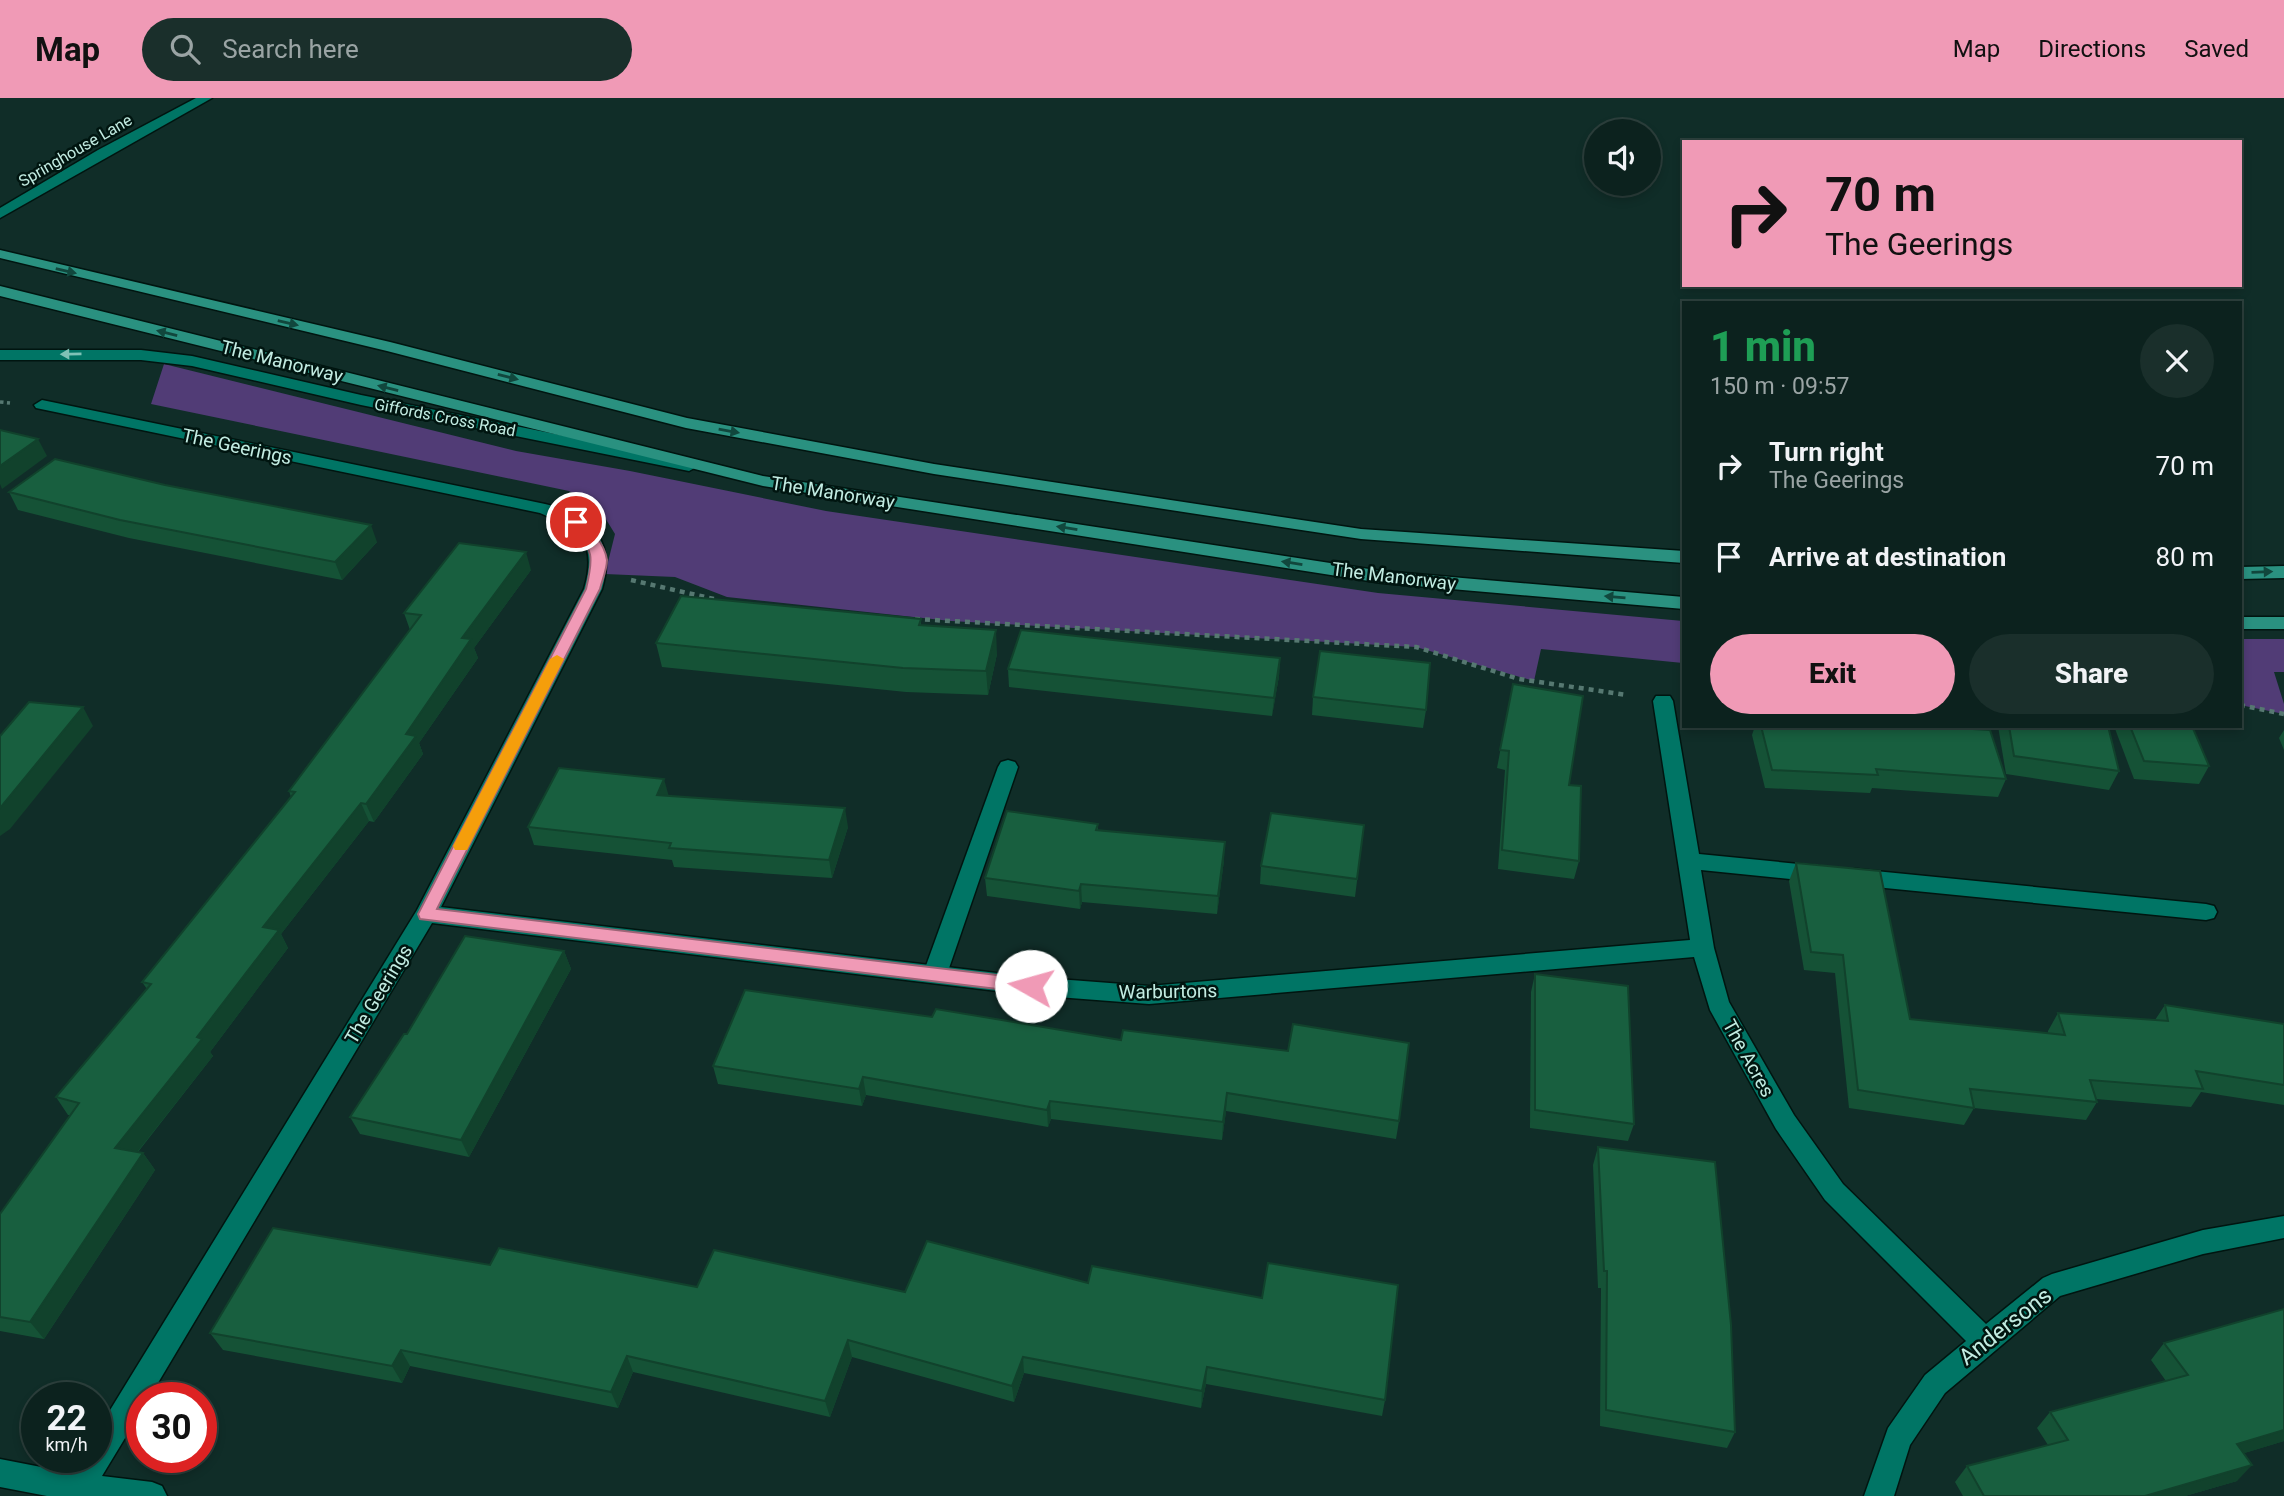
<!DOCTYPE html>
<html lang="en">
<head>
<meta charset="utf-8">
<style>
	body { margin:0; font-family:Roboto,sans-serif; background:#1a2f2b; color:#f1f3f6; height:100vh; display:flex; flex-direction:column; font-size:26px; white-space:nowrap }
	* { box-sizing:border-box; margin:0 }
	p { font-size:23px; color:#9aa4a4 }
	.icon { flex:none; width:38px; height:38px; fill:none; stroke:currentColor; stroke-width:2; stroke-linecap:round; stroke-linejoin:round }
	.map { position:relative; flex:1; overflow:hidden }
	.drawer { position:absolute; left:1682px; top:203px; width:560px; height:427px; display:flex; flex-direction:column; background:#0c221e; border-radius:0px; box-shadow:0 4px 10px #0003,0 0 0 2px #2c3f3c }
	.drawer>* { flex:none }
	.guide { position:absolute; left:1682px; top:42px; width:560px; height:147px; border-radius:0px; box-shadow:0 4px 10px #0003,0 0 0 2px #2c3f3c; background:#f09ab6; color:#111; overflow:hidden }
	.fabs { position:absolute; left:1584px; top:21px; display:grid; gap:14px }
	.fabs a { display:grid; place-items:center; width:77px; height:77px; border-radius:50%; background:#0c221e; box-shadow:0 4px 10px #0003,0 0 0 2px #2c3f3c; font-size:35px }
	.speed { position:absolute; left:21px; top:1284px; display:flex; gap:14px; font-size:35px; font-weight:700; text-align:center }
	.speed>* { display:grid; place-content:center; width:91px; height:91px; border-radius:50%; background:#0c221e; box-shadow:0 4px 10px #0003,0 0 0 2px #2c3f3c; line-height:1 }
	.speed small { font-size:18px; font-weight:400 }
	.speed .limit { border:10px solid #d22; background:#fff; color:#111 }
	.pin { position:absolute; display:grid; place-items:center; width:60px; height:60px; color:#fff; margin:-30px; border:4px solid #fff; border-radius:50%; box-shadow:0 2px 7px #0007 }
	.me { position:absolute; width:77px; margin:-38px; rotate:277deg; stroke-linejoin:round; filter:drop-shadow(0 0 5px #0008) }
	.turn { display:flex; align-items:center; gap:24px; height:147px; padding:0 28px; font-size:32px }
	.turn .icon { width:91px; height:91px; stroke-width:2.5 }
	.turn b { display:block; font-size:49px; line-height:60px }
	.round { display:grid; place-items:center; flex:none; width:74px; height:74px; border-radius:37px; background:#1a2f2b }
	.headline { display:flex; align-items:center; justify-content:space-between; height:119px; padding:0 28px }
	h1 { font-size:42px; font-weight:800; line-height:52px; color:#1e9e55 }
	.button { display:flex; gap:14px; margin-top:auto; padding:14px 28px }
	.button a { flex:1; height:80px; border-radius:42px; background:#f09ab6; color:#111; font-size:28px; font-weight:800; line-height:80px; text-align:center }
	.button a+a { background:#1a2f2b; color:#f1f3f6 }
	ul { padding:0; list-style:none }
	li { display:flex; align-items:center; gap:21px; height:91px; padding:0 28px }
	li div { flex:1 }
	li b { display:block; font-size:26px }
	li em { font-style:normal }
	header { display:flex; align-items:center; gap:42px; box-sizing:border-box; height:98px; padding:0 35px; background:#f09ab6; color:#111 }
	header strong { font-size:33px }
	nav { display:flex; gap:38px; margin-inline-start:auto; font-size:24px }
	.search { width:490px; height:63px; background:#1a2f2b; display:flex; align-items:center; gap:18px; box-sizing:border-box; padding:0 24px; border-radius:38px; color:#9aa4a4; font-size:26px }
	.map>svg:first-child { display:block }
	.green { fill:#513c76 }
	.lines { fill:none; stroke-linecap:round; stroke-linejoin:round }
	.service-casing { stroke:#001510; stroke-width:3 }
	.minor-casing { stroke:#001510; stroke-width:3 }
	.primary-casing { stroke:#001510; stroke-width:3 }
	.path-far1 { stroke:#567871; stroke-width:3.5; stroke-dasharray:3.5 3.5; stroke-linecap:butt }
	.path { stroke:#567871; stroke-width:4.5; stroke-dasharray:5 5; stroke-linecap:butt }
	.service { fill:#007565; fill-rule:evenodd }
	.minor { fill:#007565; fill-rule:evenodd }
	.primary { fill:#2a9180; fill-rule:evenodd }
	.wall { fill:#155236 }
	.shaded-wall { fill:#11422c }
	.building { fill:#185f3f; stroke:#11422c; stroke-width:2 }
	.oneway { fill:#11473d }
	.oneway2 { fill:#7ec2b6 }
	.route { fill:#f09ab6; stroke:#9c6476; stroke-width:2 }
	.slow { fill:#f59e0b }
	.labels { text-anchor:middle; stroke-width:5; stroke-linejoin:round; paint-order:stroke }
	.far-street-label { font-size:16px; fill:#c2ece2; stroke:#001510 }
	.street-label { font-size:19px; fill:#c2ece2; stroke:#001510 }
	.near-street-label { font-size:23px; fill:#c2ece2; stroke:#001510 }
</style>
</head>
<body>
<header>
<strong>Map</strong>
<div class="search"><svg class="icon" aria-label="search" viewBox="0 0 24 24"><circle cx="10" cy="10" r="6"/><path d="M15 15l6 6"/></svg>Search here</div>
<nav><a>Map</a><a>Directions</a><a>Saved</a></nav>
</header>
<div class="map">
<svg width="2284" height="1398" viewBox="0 0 2284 1398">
	<rect width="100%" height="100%" fill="#102d28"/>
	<g class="green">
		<polygon points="164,266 516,353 630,373 826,413 1378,495 1683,523 1683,565 1541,551 1534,583 1416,549 951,523 727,499 675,479 605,476 615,436 599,410 569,393 151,306"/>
		<polygon points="2240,541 2284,541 2284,574 2274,574 2284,606 2284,616 2240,607"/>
	</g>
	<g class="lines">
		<defs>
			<polygon id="service" points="1008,662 1015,664 1018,669 947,876 943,882 935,885 927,882 923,876 998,669 1001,664"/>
			<g id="minor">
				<polygon points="196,0 212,0 0,120 0,110 98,52"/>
				<polygon points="0,252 141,252 192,258 361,297 689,363 698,368 689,373 361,307 192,268 141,262 0,262"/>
				<path d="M42 302 545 406C592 417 616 443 602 491L441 809 1031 879 1149 888 1690 842 1653 603 1656 598H1670L1673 603 1699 756 1819 768 1827 770 1830 776 1827 782 1819 784 1701 772 1714 850 1729 904 1794 1017 1843 1086 1986 1226 2043 1180 2052 1176 2203 1132 2284 1118V1140L2203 1156 2060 1198 1945 1295 1910 1347 1894 1398H1864L1888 1330 1925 1277 1966 1243 1825 1102 1776 1031 1710 912 1694 859 1149 906 1031 897 432 825 149 1300H142V1312L102 1378 152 1384 162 1388 167 1398H47L0 1389V1361L72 1375 81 1360H96V1335L417 812 584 491C598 444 580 433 540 415L36 310 34 307Z"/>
				<polygon points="1855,771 2206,806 2214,808 2217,814 2214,820 2206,822 1855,787 1847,785 1844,779 1847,773"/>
			</g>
			<g id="primary">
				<polygon points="0,152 390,244 687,320 934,366 1361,431 1684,453 1684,465 1361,441 934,376 686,330 387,253 0,160"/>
				<polygon points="0,188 763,378 1382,473 1684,499 1684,511 1382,485 763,388 0,198"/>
				<polygon points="2284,468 2284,480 2240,481 2240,469"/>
				<rect x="2240" y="519" width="44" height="12"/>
			</g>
		</defs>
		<use href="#service" class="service-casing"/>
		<use href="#minor" class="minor-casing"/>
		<use href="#primary" class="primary-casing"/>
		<polyline class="path-far1" points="0,304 10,305"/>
		<g class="path">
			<polyline points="631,482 718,502"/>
			<polyline points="915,521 1416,549 1519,581 1627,597"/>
			<polyline points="2240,607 2284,616"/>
		</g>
		<use href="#service" class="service"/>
		<use href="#minor" class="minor"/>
		<use href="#primary" class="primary"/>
	</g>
	<g class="wall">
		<polygon points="9,394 377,444 342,482 129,440 18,412"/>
		<polygon points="531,472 474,550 478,560 419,645 423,656 374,724 369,723 281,836 288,850 210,954 213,958 138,1054 143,1055 155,1072 44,1241 0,1233 0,1116 70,1017 68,1017 56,999 147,891 142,884 291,699 289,693 410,532 404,515"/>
		<polygon points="921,521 921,527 997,556 988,597 906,594 662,569 656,545"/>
		<polygon points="1280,560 1279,578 1272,618 1009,589 1008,571"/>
		<polygon points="1513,586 1569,687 1579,763 1574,781 1498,771 1505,672 1497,670"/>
		<polygon points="1313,599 1426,612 1423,630 1312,617"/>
		<polygon points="1755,628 1920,628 2006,681 1998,699 1872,690 1870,695 1765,690 1752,637"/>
		<polygon points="1998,628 2108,628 2119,673 2109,692 2006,676"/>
		<polygon points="2114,628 2192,628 2209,668 2199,686 2134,681"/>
		<polygon points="2284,632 2284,652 2279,640"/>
		<polygon points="669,698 848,729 832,780 674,769 672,762 534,747 528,729"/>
		<polygon points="1098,726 1098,732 1224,762 1217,816 1082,804 1080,811 987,798 985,780"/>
		<polygon points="1364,727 1355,799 1260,786 1261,768"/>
		<polygon points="1796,765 1910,921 2048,935 2048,933 2058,915 2155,922 2165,907 2284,926 2284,1007 2201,994 2191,1009 2096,1001 2097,1004 2086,1022 1974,1010 1964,1027 1849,1010 1835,875 1804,872 1789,783"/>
		<polygon points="564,853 571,871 469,1059 360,1036 350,1019 407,936"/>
		<polygon points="1535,876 1634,1026 1628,1043 1530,1030 1531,894"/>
		<polygon points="932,919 1399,1023 1396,1041 1226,1013 1222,1042 1051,1021 1048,1029 866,997 862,1008 718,986 713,968"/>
		<polygon points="1598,1049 1735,1334 1727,1350 1600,1328 1601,1190 1598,1190 1593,1067"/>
		<polygon points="714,1152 1385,1302 1382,1318 1206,1286 1201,1310 1024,1275 1014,1304 852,1259 830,1319 633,1274 618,1310 410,1268 402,1285 223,1252 210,1235 490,1167 697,1189"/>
		<polygon points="2284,1211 2284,1343 2244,1355 2237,1383 2185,1398 1963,1398 1955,1384 1967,1368 2048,1347 2037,1330 2050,1314 2166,1283 2151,1262 2164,1245"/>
	</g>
	<g class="shaded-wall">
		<polygon points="38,341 47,358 2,391 0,386 0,368"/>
		<polygon points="371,427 377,444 342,482 335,464"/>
		<polygon points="526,454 531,472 474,550 478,560 419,645 423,656 374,724 366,706 462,540"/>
		<polygon points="996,532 997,556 988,597 986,573"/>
		<polygon points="1280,560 1279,578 1272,618 1274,600"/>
		<polygon points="83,609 93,628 10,731 0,738 0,710"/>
		<polygon points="664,681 669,699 657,697"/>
		<polygon points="361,705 369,723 281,836 288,850 210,954 213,958 127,1067 115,1050 197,939 263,829"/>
		<polygon points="845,710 848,729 832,780 829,762"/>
		<polygon points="1225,744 1224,762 1217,816 1218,798"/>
		<polygon points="1081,786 1082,804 1080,811 1079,793"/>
		<polygon points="564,853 571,871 469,1059 461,1042"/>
		<polygon points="863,979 866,997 862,1008 859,991"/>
		<polygon points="1227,995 1226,1013 1222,1042 1223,1024"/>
		<polygon points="1050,1003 1051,1021 1048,1029 1047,1012"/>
		<polygon points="143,1055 155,1072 44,1241 30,1224"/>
		<polygon points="848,1242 852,1259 830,1319 825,1303"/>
		<polygon points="401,1252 410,1268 402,1285 392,1268"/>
		<polygon points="627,1258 633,1274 618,1310 611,1294"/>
		<polygon points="1023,1259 1024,1275 1014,1304 1012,1288"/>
		<polygon points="1207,1269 1206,1286 1201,1310 1202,1293"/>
		<polygon points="2284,1332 2284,1343 2222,1362 2237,1346"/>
		<polygon points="2252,1367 2237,1383 2185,1398 2145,1398"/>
	</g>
	<g class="building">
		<polygon points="0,332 38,341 0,368"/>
		<polygon points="55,361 165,387 371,427 335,464 120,422 9,394"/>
		<polygon points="459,445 526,454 462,540 471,541 406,636 416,638 366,706 361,705 263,829 279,832 197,939 202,941 115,1050 143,1055 30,1224 0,1219 0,1116 79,1005 56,999 151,886 142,884 295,694 289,693 421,517 404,515"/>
		<polygon points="681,498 921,521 919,527 996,532 986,573 903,570 656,545"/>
		<polygon points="1021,532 1280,560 1274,600 1008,571"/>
		<polygon points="1320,553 1430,565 1426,612 1313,599"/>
		<polygon points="1513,586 1583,598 1569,687 1581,688 1579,763 1502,752 1509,653 1500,652"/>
		<polygon points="29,604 83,609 0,710 0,638"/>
		<polygon points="1761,628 1920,628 1990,632 2006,681 1876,671 1878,677 1772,672"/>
		<polygon points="2009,628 2108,628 2119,673 2014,658"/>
		<polygon points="2130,628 2192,628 2209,668 2144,663"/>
		<polygon points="559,670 664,681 657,697 845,710 829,762 669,750 671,745 528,729"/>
		<polygon points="1007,713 1098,726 1096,732 1225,744 1218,798 1081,786 1079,793 985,780"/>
		<polygon points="1271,715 1364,727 1357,781 1261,768"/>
		<polygon points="1796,765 1880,773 1910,921 2065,937 2058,915 2168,923 2165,907 2284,926 2284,987 2196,973 2203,991 2090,982 2097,1004 1970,991 1974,1010 1858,992 1843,857 1811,854"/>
		<polygon points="465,838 564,853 461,1042 350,1019 404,936 407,936"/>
		<polygon points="1535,876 1628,888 1634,1026 1535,1012"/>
		<polygon points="745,892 932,919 936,911 1121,942 1123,932 1288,953 1293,926 1409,945 1399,1023 1227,995 1223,1024 1050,1003 1047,1012 863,979 859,991 713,968"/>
		<polygon points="1598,1049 1715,1064 1731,1227 1735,1334 1606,1312 1607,1173 1604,1173"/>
		<polygon points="273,1130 490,1167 499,1150 697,1189 714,1152 905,1194 927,1143 1088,1185 1092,1168 1262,1200 1268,1165 1398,1187 1385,1302 1207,1269 1202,1293 1023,1259 1012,1288 848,1242 825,1303 627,1258 611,1294 401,1252 392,1268 210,1235"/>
		<polygon points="2284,1211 2284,1332 2237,1346 2252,1367 2145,1398 1984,1398 1967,1368 2068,1342 2050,1314 2188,1277 2164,1245"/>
	</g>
	<defs><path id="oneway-solid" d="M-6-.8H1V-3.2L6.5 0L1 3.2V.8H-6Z" transform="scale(1.75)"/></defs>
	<g class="oneway">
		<use href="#oneway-solid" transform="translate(66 173) rotate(13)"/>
		<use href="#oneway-solid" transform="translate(288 225) rotate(13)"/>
		<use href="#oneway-solid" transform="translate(167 235) rotate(-166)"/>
		<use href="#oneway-solid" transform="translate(508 279) rotate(14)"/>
		<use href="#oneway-solid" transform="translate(388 290) rotate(-166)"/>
		<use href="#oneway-solid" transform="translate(729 333) rotate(10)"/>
		<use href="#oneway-solid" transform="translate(1067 430) rotate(-171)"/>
		<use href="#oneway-solid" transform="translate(1292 465) rotate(-171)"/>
		<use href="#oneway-solid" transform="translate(2262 474) rotate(-2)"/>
		<use href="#oneway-solid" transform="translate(1615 499) rotate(-175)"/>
	</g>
	<use class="oneway2" href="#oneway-solid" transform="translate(71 256) rotate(179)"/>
	<path class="route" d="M576 420C589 425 605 447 607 462 607 471 602 483 600 491L437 811 1031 881 1037 883 1039 888 1037 893 1031 895 420 821 418 816 586 491C595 453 592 454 569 424Z"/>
	<polygon class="slow" points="557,557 564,561 469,748 467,752 455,752 453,748 550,561"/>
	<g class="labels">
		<g class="far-street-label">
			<text transform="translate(75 52) rotate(-30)" y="6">Springhouse Lane</text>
			<text transform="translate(445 319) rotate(11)" y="6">Giffords Cross Road</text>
		</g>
		<g class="street-label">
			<text transform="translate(282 263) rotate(14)" y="7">The Manorway</text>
			<text transform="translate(237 348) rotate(12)" y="7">The Geerings</text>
			<text transform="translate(833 394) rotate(9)" y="7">The Manorway</text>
			<text transform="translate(1394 478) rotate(7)" y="7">The Manorway</text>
			<text transform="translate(1168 893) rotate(-1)" y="7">Warburtons</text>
			<text transform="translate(378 896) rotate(-59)" y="7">The Geerings</text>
			<text transform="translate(1749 960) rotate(61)" y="7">The Acres</text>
		</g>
		<g class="near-street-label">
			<text transform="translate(2005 1228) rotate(-38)" y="8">Andersons</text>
		</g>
	</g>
</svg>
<div class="fabs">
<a><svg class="icon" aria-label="sound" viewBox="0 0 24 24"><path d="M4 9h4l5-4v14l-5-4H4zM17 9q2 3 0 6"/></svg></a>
</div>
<div class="speed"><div>22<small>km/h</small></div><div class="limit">30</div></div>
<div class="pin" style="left:576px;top:424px;background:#d93025"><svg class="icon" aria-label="arrive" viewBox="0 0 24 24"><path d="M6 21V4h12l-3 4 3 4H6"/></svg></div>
<svg class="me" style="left:1031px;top:888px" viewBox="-20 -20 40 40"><circle r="19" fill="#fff"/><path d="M0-13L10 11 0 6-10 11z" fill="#f09ab6"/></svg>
<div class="guide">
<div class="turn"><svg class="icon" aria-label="right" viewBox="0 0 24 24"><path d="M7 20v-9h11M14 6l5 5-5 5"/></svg><div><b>70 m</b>The Geerings</div></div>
</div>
<section class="drawer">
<div class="headline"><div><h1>1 min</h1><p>150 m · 09:57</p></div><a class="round"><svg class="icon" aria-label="close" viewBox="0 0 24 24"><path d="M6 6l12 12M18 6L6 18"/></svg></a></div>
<ul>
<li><svg class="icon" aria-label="right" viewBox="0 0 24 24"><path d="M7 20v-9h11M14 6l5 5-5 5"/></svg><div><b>Turn right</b><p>The Geerings</p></div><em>70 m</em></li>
<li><svg class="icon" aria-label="arrive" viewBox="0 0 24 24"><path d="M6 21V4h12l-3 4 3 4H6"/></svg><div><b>Arrive at destination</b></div><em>80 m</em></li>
</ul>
<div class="button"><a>Exit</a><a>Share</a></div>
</section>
</div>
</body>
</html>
